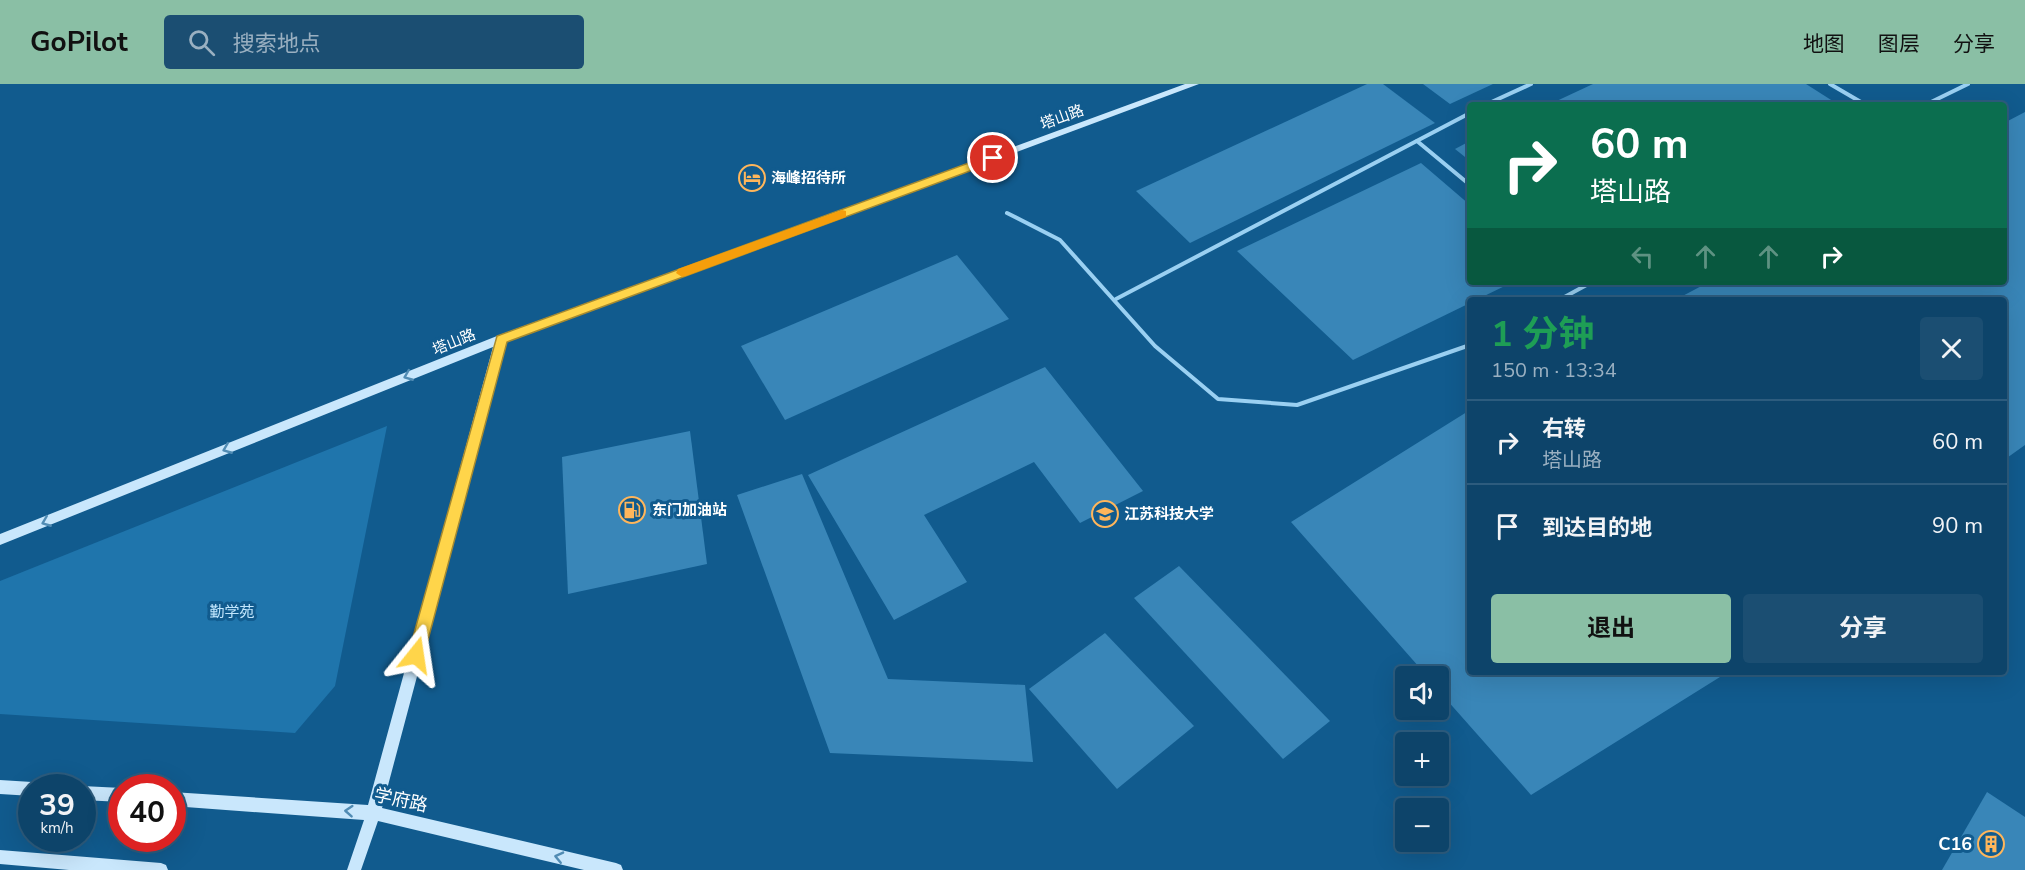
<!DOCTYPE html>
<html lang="zh">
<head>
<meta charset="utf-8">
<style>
	body { margin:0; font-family:"Nunito Sans","Noto Sans SC",sans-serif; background:#1b4e72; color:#f1f3f6; height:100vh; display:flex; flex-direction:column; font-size:22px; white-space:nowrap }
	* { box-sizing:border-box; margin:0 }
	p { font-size:20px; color:#9ab0c1 }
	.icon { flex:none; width:33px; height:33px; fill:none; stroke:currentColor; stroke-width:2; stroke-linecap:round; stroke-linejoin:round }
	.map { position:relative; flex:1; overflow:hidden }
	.panel { position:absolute; left:1467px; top:213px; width:540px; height:378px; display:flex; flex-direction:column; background:#0d446a; border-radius:6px; box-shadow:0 6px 24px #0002,0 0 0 2px #2d5c7e }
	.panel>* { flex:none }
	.hud { position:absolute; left:1467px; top:18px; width:540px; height:183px; border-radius:6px; box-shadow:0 6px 24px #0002,0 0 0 2px #2d5c7e; background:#0b6e4f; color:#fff; overflow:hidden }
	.tools { position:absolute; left:1395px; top:582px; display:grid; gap:12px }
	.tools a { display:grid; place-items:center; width:54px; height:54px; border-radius:6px; background:#0d446a; box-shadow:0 6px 24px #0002,0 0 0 2px #2d5c7e; font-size:30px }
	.speed { position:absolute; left:18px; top:690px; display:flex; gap:12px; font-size:30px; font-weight:700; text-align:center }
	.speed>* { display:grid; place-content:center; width:78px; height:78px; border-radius:50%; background:#0d446a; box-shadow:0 6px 24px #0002,0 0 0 2px #2d5c7e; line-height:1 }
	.speed small { font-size:15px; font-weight:400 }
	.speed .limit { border:9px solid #d22; background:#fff; color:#111 }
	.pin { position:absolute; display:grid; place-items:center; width:51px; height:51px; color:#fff; margin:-26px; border:3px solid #fff; border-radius:50%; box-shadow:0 2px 6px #0007 }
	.me { position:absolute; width:66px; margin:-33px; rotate:15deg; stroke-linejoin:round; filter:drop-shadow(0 0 4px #0008) }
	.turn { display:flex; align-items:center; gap:21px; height:126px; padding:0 24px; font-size:27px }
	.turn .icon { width:78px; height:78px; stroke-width:2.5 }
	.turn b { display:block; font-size:42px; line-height:51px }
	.lanes { display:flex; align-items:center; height:57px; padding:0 24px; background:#0003; justify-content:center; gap:30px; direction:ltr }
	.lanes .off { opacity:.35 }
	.round { display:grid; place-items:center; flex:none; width:63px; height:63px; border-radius:6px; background:#1b4e72 }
	.overview { display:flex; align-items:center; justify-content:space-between; height:102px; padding:0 24px }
	h1 { font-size:36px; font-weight:700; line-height:45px; color:#1e9e55 }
	.button { display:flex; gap:12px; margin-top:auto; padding:12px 24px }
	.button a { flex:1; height:69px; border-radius:6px; background:#8abfa5; color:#111; font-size:24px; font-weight:700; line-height:69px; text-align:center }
	.button a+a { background:#1b4e72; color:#f1f3f6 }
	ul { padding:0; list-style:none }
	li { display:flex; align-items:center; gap:18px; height:84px; padding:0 24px; border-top:2px solid #2d5c7e }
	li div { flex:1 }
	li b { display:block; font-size:22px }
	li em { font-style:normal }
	header { display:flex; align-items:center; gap:36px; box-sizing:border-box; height:84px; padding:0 30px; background:#8abfa5; color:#111 }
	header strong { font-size:28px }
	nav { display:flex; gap:33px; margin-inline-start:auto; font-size:21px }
	.search { width:420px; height:54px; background:#1b4e72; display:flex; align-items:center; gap:15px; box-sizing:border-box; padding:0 21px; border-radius:6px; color:#9ab0c1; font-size:22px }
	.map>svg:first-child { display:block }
	.green { fill:#1f75ac }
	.building { fill:#3986b8 }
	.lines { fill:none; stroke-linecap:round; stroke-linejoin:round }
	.lane { stroke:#9ad0f2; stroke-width:4 }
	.secondary { fill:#c9e7fc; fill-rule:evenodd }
	.oneway { stroke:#518cb4 }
	.route { fill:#ffd54a; stroke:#a68a30; stroke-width:1.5 }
	.slow { fill:#f59e0b }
	.labels { text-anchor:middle; stroke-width:6; stroke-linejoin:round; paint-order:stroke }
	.street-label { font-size:15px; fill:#fff; stroke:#115b8e }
	.poi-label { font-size:15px; font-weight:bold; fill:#fff; stroke:#115b8e; text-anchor:start }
	.park-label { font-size:15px; fill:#c1e6fd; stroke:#115b8e }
	.near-street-label { font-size:18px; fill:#fff; stroke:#115b8e }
	.near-poi-label { font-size:18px; font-weight:bold; fill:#fff; stroke:#115b8e; text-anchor:end }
</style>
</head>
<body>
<header>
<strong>GoPilot</strong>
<div class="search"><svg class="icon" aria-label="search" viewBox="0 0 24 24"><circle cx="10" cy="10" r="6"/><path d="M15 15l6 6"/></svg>搜索地点</div>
<nav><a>地图</a><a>图层</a><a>分享</a></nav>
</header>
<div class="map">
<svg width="2025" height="786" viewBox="0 0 2025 786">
	<rect width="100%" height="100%" fill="#115b8e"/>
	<polygon class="green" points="387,342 335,602 295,649 0,630 0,497"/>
	<g class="building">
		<polygon points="1367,0 1383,0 1435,39 1190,159 1136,107"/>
		<polygon points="1423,0 1493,0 1450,20"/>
		<polygon points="1593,0 1806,0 1839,21 1548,21"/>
		<polygon points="2025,28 2025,361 2004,376 2004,216 1675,216 1709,198 2004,198 2004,39"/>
		<polygon points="1470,57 1470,77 1455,65"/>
		<polygon points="1421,79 1470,121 1470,198 1513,198 1476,216 1470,216 1470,219 1353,276 1237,167"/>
		<polygon points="957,171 1009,235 785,336 741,262"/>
		<polygon points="1045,283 1143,407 1080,439 1034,378 924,431 967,498 894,536 808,391"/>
		<polygon points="1470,326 1470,588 1728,588 1531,711 1438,606 1438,592 1427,592 1291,438"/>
		<polygon points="690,347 707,480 568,510 562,373"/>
		<polygon points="802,390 888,595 1025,601 1033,678 830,669 737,411"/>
		<polygon points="1179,482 1330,637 1283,675 1134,514"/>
		<polygon points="1105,549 1194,642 1117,705 1029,605"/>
		<polygon points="1987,708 2025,733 2025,786 1942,786"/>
	</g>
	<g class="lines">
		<g class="lane">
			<polyline points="1830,0 1866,21"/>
			<polyline points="1485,21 1531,0"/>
			<polyline points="1925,21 1968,0"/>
			<polyline points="1417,57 1470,101"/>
			<polyline points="1007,129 1060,156 1155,262 1218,315 1297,321 1470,261"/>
			<polyline points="1116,215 1470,29"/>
			<polyline points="1559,216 1592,198"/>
		</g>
		<g class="secondary">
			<polygon points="1185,0 1199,0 506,258 382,724 616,779 621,781 623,786 584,786 378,737 361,786 347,786 364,736 172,722 172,708 368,721 493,263 0,461 0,450 497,252"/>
			<polygon points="0,696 32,698 37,700 39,704 32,704 32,712 0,710"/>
			<polygon points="82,702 122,704 122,718 82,716 82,704 78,704"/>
			<polygon points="0,766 161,779 166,781 168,786 69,786 0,780"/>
		</g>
	</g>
	<defs><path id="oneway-chevron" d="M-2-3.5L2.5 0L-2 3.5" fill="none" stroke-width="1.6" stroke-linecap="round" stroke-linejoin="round" transform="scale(1.5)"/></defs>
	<g class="oneway">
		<use href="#oneway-chevron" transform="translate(408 292) rotate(158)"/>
		<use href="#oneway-chevron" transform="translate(227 365) rotate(158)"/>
		<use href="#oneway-chevron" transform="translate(46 438) rotate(158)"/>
		<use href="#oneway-chevron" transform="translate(349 727) rotate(-176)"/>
		<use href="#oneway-chevron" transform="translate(559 773) rotate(-167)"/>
	</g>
	<polygon class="route" points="993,70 997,72 997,77 507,258 424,571 421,576 411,576 408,571 497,252"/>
	<polygon class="slow" points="842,126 846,127 846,133 686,192 682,193 676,189 678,185"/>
	<defs>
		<symbol id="hotel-ring" viewBox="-11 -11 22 22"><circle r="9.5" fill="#115b8e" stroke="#ffb65b" stroke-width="1.5"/><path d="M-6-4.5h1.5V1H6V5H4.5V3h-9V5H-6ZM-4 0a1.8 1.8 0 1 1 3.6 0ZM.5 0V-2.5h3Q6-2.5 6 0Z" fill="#ffb65b"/></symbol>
		<symbol id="fuel-ring" viewBox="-11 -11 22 22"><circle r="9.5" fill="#115b8e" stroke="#ffb65b" stroke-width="1.5"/><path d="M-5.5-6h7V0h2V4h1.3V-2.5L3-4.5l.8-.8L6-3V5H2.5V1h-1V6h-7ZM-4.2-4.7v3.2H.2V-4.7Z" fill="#ffb65b"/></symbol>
		<symbol id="university-ring" viewBox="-11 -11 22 22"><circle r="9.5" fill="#115b8e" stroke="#ffb65b" stroke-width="1.5"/><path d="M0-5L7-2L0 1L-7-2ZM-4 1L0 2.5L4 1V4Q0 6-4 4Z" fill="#ffb65b"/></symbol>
		<symbol id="building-ring" viewBox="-11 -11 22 22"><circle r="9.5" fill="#115b8e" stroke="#ffb65b" stroke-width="1.5"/><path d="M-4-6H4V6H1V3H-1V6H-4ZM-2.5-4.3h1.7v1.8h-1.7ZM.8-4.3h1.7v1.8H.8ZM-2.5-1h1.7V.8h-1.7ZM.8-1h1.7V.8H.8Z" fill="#ffb65b"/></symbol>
	</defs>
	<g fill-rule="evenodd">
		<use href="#hotel-ring" x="737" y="79" width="30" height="30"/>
		<use href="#fuel-ring" x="617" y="411" width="30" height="30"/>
		<use href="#university-ring" x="1090" y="415" width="30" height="30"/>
		<use href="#building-ring" x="1976" y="745" width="30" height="30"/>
	</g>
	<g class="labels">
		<g class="street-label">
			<text transform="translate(1062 33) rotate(-20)" y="5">塔山路</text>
			<text transform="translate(454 258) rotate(-22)" y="5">塔山路</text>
		</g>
		<g class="poi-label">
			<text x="771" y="99">海峰招待所</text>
			<text x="652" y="431">东门加油站</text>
			<text x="1124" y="435">江苏科技大学</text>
		</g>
		<g class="park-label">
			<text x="232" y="533">勤学苑</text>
		</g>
		<g class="near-street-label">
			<text transform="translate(401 716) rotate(12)" y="6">学府路</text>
		</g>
		<g class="near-poi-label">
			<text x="1972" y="766">C16</text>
		</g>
	</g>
</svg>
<div class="tools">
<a><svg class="icon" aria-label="sound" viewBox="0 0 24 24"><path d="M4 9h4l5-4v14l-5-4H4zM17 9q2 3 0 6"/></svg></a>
<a>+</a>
<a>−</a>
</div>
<div class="speed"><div>39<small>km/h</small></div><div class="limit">40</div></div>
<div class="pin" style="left:993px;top:74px;background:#d93025"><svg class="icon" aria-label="arrive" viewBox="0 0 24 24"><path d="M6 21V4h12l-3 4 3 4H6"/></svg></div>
<svg class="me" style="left:416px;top:571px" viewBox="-20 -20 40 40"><path d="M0-17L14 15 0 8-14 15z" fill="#ffd54a" stroke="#fff" stroke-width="4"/></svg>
<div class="hud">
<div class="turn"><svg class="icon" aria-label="right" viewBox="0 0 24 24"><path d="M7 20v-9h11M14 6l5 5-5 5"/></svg><div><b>60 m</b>塔山路</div></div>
<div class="lanes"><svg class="icon off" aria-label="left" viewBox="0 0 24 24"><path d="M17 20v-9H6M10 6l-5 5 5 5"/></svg><svg class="icon off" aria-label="ahead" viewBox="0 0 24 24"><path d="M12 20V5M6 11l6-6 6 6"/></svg><svg class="icon off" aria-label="ahead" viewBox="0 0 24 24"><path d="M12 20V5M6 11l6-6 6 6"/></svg><svg class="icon" aria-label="right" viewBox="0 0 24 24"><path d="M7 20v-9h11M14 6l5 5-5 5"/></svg></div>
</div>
<section class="panel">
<div class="overview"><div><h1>1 分钟</h1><p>150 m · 13:34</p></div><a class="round"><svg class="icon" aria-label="close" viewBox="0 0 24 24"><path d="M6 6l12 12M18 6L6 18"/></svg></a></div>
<ul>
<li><svg class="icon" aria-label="right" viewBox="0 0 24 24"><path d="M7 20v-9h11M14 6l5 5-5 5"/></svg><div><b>右转</b><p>塔山路</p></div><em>60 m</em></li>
<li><svg class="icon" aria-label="arrive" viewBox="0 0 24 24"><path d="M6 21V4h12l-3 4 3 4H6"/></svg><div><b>到达目的地</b></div><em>90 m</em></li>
</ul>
<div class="button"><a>退出</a><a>分享</a></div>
</section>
</div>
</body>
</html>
